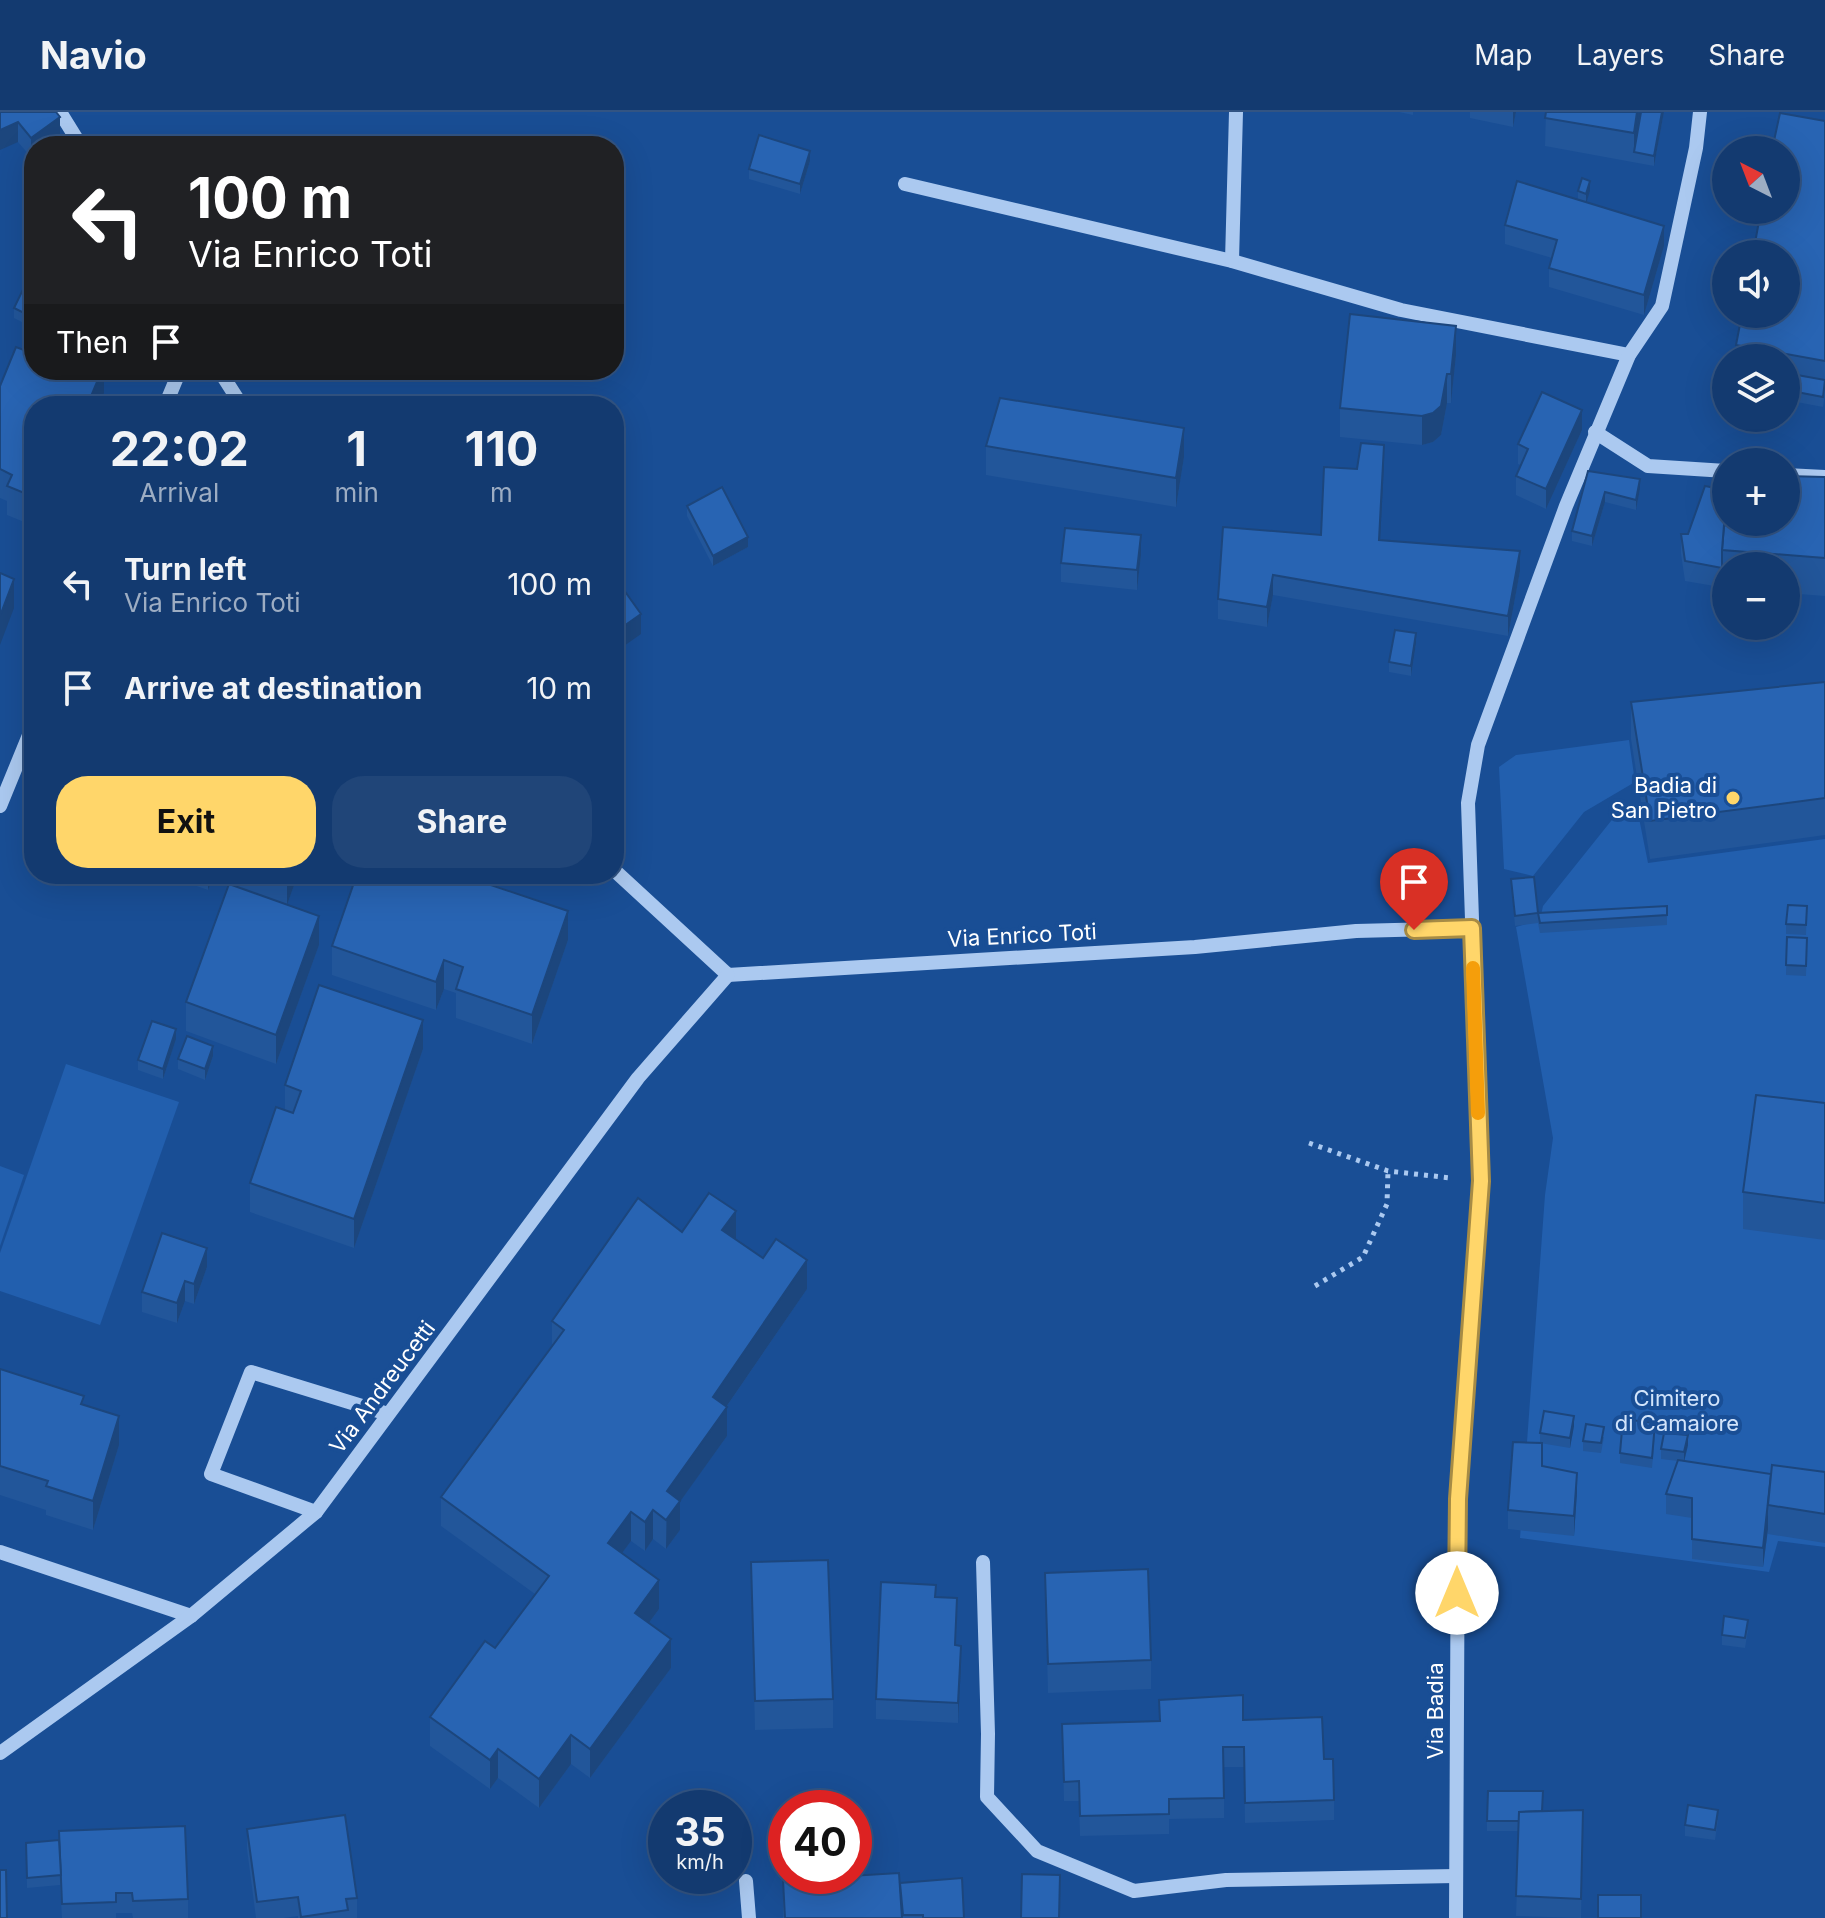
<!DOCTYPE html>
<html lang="en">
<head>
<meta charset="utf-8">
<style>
	body { margin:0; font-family:Inter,sans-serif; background:#204578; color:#f1f3f6; height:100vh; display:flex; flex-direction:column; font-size:30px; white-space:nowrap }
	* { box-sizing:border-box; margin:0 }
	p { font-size:26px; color:#9dadc3 }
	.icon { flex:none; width:44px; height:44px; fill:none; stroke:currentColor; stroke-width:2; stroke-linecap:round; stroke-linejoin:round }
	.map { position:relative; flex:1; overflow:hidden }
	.panel { position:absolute; left:24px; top:284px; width:600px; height:488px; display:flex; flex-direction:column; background:#133a70; border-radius:32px; box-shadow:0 8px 32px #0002,0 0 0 2px #325483 }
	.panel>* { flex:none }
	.banner { position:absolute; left:24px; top:24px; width:600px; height:244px; border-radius:32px; box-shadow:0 8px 32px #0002,0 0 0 2px #325483; background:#202124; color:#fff; overflow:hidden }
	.needle { width:52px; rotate:318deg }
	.buttons { position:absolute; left:1712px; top:24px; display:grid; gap:16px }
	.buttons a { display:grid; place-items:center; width:88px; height:88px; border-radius:50%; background:#133a70; box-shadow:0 8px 32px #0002,0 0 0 2px #325483; font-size:40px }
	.speed { position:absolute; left:648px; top:1678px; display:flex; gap:16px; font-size:40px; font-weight:700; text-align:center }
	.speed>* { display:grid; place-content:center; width:104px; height:104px; border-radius:50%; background:#133a70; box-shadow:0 8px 32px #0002,0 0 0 2px #325483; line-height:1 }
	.speed small { font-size:20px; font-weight:400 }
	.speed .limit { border:12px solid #d22; background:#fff; color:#111 }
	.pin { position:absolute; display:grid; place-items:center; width:68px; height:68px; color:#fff; margin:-82px -34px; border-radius:50% 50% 50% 0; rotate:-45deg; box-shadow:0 0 8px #0007 }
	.pin .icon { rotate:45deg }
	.me { position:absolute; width:88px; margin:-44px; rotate:0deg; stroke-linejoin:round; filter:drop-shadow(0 0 6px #0008) }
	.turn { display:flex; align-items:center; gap:28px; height:168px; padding:0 32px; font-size:36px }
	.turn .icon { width:104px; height:104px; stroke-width:2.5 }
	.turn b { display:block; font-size:56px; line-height:68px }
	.then { display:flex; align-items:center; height:76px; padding:0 32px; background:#0003; gap:16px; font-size:30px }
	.eta { display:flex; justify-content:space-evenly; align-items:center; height:136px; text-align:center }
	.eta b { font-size:48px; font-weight:700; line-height:56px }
	.primary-button { display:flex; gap:16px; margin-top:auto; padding:16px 32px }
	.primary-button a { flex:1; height:92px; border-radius:32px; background:#ffd66a; color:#111; font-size:32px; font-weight:700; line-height:92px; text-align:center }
	.primary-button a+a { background:#204578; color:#f1f3f6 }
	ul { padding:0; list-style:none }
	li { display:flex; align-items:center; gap:24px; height:104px; padding:0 32px }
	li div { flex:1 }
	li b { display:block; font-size:30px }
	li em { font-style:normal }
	header { display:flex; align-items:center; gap:48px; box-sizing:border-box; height:112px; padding:0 40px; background:#133a70; border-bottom:2px solid #325483 }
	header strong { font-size:38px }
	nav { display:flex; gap:44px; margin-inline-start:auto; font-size:28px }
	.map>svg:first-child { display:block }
	.green { fill:#225fae }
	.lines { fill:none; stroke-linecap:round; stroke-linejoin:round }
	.path { stroke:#abc9f0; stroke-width:5; stroke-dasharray:4 6; stroke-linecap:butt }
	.minor { stroke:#abc9f0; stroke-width:14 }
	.wall { fill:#22569a }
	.shaded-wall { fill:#1c467d }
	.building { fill:#2864b3; stroke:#1c467d; stroke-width:2 }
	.route-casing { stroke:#a68b45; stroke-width:20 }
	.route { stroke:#ffd66a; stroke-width:14 }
	.slow { stroke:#f59e0b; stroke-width:14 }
	.poi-dot { fill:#ffd66a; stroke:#194e95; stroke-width:3 }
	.labels { text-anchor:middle; stroke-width:8; stroke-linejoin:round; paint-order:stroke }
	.poi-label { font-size:22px; fill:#fff; stroke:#194e95; text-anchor:end }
	.street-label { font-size:22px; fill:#fff; stroke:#194e95 }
	.park-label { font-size:22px; fill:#d2e4fb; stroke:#194e95 }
</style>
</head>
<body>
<header>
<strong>Navio</strong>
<nav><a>Map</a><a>Layers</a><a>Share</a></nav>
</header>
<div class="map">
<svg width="1825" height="1806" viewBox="0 0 1825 1806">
	<rect width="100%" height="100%" fill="#194e95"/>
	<g class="green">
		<polygon points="1629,628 1635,670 1584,700 1533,764 1504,757 1499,655 1516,643"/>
		<polygon points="1636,691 1648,751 1825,727 1825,1435 1778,1429 1769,1460 1520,1426 1545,1083 1553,1026 1516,815 1540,808 1543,794 1619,699"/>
		<polygon points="66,952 179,990 100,1213 0,1179 0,1141"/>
		<polygon points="0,1054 24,1063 0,1134"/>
	</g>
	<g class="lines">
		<g class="path">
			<polyline points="1309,1031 1388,1059 1451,1066"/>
			<polyline points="1315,1174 1363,1145 1387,1092 1388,1059"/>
		</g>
		<g class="minor">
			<polyline points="60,0 81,34"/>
			<polyline points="905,72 1232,149 1401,198 1629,243"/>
			<polyline points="1232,149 1236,0"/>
			<polyline points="219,258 242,294"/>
			<polyline points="165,294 180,258"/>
			<polyline points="1595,320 1648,354 1726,359"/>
			<polyline points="1786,363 1825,365"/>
			<polyline points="0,694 34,611"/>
			<polyline points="614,758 728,863 1195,835 1356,819 1472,816"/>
			<polyline points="316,1400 211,1362 251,1260 388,1302"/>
			<polyline points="0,1440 191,1504"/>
			<polyline points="983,1450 988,1622 987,1685 1037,1739 1134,1779 1226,1768 1456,1764"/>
			<polyline points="0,1641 191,1504 316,1400 638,966 728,863"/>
			<polyline points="746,1769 749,1806"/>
			<polyline points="1456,1806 1458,1387 1481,1069 1468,691 1478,633 1566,394 1629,243 1662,194 1696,36 1700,0"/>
		</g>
	</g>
	<g class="wall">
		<polygon points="0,0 60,25 31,45 18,30"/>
		<polygon points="1399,0 1413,0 1413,3"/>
		<polygon points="1470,0 1516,0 1513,15 1470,6"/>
		<polygon points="1546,0 1664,0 1654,54 1545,34"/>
		<polygon points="1825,9 1825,282 1823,295 1786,288 1786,246 1736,246 1736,233"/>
		<polygon points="810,49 800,82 749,67 749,57"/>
		<polygon points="1578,79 1590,79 1586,90 1664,134 1644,203 1549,175 1549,156 1552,146 1505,132 1505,113 1578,88"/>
		<polygon points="34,162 34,216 14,206 14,196"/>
		<polygon points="29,240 104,258 104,281 99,294 34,294 34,414 7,403 7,389 0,386 0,274"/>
		<polygon points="1456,243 1451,291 1447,291 1441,323 1433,330 1422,333 1340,325 1340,296"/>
		<polygon points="1582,318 1546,397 1516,383 1516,364 1520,353 1518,352 1518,332"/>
		<polygon points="986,334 1184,345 1176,395 986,363"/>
		<polygon points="1384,353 1380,428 1520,459 1508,524 1273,483 1267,515 1218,507 1218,487 1321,423 1357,357"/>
		<polygon points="1588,359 1640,377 1636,398 1605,390 1592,434 1572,429 1572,419"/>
		<polygon points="1825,365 1825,484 1786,481 1786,454 1726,454 1726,476 1685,469 1681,442 1681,422 1688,422 1726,410 1786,410"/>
		<polygon points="687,394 748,435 713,454 687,404"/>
		<polygon points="1141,443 1137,478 1061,470 1061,451"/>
		<polygon points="1416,531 1411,564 1389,560 1389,550"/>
		<polygon points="1825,570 1825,723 1650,747 1631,627 1631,590"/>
		<polygon points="162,762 298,762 287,793 319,833 276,952 186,919 186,890 259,783 213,766 208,778"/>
		<polygon points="1511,767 1538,801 1667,794 1667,813 1540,821 1538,811 1515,814"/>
		<polygon points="1807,794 1806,823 1786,822 1786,812"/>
		<polygon points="1787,825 1807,826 1806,864 1786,863"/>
		<polygon points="568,828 532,932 456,906 456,881 444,877 436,898 332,863 332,834"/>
		<polygon points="176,927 163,967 138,958 138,948"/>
		<polygon points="423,937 354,1136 250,1100 250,1071 285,998 285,973"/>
		<polygon points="213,944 205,968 178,957 178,947"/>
		<polygon points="1825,991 1825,1128 1743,1117 1743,1080"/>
		<polygon points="682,1120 736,1127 807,1177 727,1294 727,1324 680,1389 680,1418 666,1437 653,1427 645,1439 631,1429 622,1441 659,1497 649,1511 671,1556 590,1666 571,1652 539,1696 498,1666 490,1677 430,1634 430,1605 495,1536 535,1482 441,1414 441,1385 552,1233 552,1209"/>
		<polygon points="207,1155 194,1192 185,1189 177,1211 142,1200 142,1180"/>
		<polygon points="0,1257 84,1293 119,1333 93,1418 46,1403 46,1398 0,1383"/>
		<polygon points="1574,1314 1570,1336 1540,1331 1540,1321"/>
		<polygon points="1655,1321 1652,1356 1620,1351 1620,1341"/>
		<polygon points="1604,1325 1601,1341 1583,1339 1583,1329"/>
		<polygon points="1688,1333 1684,1349 1771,1362 1825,1360 1825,1431 1768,1422 1768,1417 1763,1455 1692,1447 1692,1406 1666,1402 1666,1382 1678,1349 1661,1347 1661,1337"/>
		<polygon points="1542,1354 1577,1380 1574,1424 1508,1417 1508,1398"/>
		<polygon points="751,1450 833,1587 833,1616 755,1618"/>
		<polygon points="1045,1461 1151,1548 1151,1577 1048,1581"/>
		<polygon points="936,1485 957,1506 956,1533 961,1553 958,1611 876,1607 876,1587"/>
		<polygon points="1748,1518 1745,1536 1722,1533 1722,1523"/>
		<polygon points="1159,1588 1243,1608 1324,1647 1334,1688 1334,1708 1245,1711 1244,1655 1224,1655 1224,1706 1169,1707 1169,1722 1080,1724 1079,1689 1064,1689 1062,1612 1159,1609"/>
		<polygon points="1543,1690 1543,1699 1583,1698 1581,1806 1516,1804 1519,1719 1487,1719 1487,1709"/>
		<polygon points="1718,1708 1715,1728 1685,1724 1685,1713"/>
		<polygon points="247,1717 357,1786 357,1806 298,1806 298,1804 284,1806 256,1806 247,1737"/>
		<polygon points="26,1731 188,1787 188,1806 133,1806 132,1801 116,1801 116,1806 62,1806 60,1773 27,1776"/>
		<polygon points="783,1768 900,1771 964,1806 783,1806"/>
	</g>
	<g class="shaded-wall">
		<polygon points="1513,0 1516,0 1513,15"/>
		<polygon points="1637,0 1643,0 1634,40 1634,21"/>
		<polygon points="1662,0 1664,0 1654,54 1654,44"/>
		<polygon points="60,5 60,25 47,34 34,34 34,43 31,45 31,26"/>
		<polygon points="18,10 18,30 0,38 0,18"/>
		<polygon points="810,39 810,49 800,82 800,72"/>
		<polygon points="1590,69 1590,79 1586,92 1586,82"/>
		<polygon points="1664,114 1664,134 1644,203 1644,183"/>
		<polygon points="1456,214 1456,243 1451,291 1451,262"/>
		<polygon points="95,258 104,258 104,281 99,294 87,294"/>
		<polygon points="1447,262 1447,291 1441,323 1433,330 1422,333 1422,304"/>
		<polygon points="1582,298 1582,318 1546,397 1546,377"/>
		<polygon points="1184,316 1184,345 1176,395 1176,366"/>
		<polygon points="1384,333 1384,353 1379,448 1379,428"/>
		<polygon points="1640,367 1640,377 1636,398 1636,388"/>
		<polygon points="1605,380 1605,390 1592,434 1592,424"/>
		<polygon points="1141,423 1141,443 1137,478 1137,458"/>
		<polygon points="748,425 748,435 713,454 713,444"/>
		<polygon points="1520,439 1520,459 1508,524 1508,504"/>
		<polygon points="1273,463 1273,483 1267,515 1267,495"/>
		<polygon points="14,467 14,496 0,533 0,504"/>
		<polygon points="641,502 641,522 614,541 614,521"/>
		<polygon points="1416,521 1416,531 1411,564 1411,554"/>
		<polygon points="208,762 212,762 213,766 208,778"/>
		<polygon points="287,762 298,762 287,793"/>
		<polygon points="568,799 568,828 532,932 532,903"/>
		<polygon points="319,804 319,833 276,952 276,923"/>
		<polygon points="444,848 444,877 436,898 436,870"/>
		<polygon points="423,908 423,937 354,1136 354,1107"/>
		<polygon points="176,917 176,927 163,967 163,957"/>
		<polygon points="213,934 213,944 205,968 205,957"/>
		<polygon points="736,1099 736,1128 722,1118"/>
		<polygon points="207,1136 207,1155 194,1192 194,1172"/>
		<polygon points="807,1148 807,1177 713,1314 713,1285"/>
		<polygon points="185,1169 185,1189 177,1211 177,1191"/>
		<polygon points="727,1295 727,1324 679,1391 680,1389 680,1418 666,1437 667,1379"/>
		<polygon points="119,1304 119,1333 93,1418 93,1389"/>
		<polygon points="1574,1304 1574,1314 1570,1336 1570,1326"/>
		<polygon points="1688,1323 1688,1333 1684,1350 1684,1340"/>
		<polygon points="1577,1361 1577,1380 1574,1424 1574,1404"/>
		<polygon points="1768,1397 1768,1417 1763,1455 1763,1436"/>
		<polygon points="653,1398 653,1427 645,1439 645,1410"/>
		<polygon points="631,1400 631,1429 608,1460 608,1431"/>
		<polygon points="659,1468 659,1497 635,1530 635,1501"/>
		<polygon points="671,1527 671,1556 590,1666 590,1637"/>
		<polygon points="961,1534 961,1553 958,1611 958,1591"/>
		<polygon points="571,1623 571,1652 539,1696 539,1667"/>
		<polygon points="498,1637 498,1666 490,1677 490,1648"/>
	</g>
	<g class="building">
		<polygon points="0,0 56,0 60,5 31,26 18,10 0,18"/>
		<polygon points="1546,0 1637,0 1634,21 1545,6"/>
		<polygon points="1641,0 1662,0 1654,44 1634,40"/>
		<polygon points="1780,1 1825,9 1825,249 1736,233 1742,202 1786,202 1786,142 1753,142 1761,98 1786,98 1786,38 1772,38"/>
		<polygon points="759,23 810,39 800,72 749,57"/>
		<polygon points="1582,66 1590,69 1586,82 1578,79"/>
		<polygon points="1517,69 1664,114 1644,183 1549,156 1557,128 1505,113"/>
		<polygon points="31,161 34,162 34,206 14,196"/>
		<polygon points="1350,202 1456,214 1451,262 1447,262 1441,294 1433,301 1422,304 1340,296"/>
		<polygon points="34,227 34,258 102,258 87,294 34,294 34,385 7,374 12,363 0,357 0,274 16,235 29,240"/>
		<polygon points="1786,261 1825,268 1823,285 1786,278"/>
		<polygon points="1542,280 1582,298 1546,377 1516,364 1528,337 1518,332"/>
		<polygon points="1000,286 1184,316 1176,366 986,334"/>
		<polygon points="1361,331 1384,333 1379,428 1520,439 1508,504 1273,463 1267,495 1218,487 1223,415 1321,423 1324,355 1357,357"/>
		<polygon points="1588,359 1640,367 1636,388 1605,380 1592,424 1572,419"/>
		<polygon points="1786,364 1825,365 1825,446 1722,438 1724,413 1748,415 1748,410 1786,410"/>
		<polygon points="1705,374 1726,378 1726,410 1738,410 1738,411 1748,413 1748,415 1724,413 1722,438 1722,456 1685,449 1681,422 1688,422"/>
		<polygon points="722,375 748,425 713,444 687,394"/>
		<polygon points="1065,416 1141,423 1137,458 1061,451"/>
		<polygon points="0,461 14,467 0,504"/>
		<polygon points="614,464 641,502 614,521"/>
		<polygon points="1395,518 1416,521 1411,554 1389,550"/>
		<polygon points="1825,570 1825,686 1650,709 1631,590"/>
		<polygon points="357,762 458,762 568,799 532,903 456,877 463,855 444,848 436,870 332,834"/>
		<polygon points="1534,765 1538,801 1515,804 1511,767"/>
		<polygon points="229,772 319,804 276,923 186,890"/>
		<polygon points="1788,793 1807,794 1806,813 1786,812"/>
		<polygon points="1667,794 1667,803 1540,811 1538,801"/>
		<polygon points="1787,825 1807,826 1806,854 1786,853"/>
		<polygon points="319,873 423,908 354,1107 250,1071 276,995 293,1001 301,979 285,973"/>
		<polygon points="152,909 176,917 163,957 138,948"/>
		<polygon points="187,924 213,934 205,957 178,947"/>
		<polygon points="1756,983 1825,991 1825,1091 1743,1080"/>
		<polygon points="709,1081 736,1099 722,1118 763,1146 776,1127 807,1148 713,1285 727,1295 667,1379 680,1389 666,1408 653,1398 645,1410 631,1400 608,1431 659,1468 635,1501 671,1527 590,1637 571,1623 539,1667 498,1637 490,1648 430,1605 485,1529 495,1536 549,1464 441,1385 564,1218 552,1209 638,1086 682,1120"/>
		<polygon points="162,1121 207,1136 194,1172 185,1169 177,1191 142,1180"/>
		<polygon points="0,1257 84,1284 81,1292 119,1304 93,1389 46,1374 48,1369 0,1354"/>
		<polygon points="1544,1299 1574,1304 1570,1326 1540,1321"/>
		<polygon points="1623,1307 1655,1311 1652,1346 1620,1341"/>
		<polygon points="1586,1312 1604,1315 1601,1331 1583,1329"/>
		<polygon points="1664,1321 1688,1323 1684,1340 1661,1337"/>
		<polygon points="1513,1330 1542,1331 1542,1354 1577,1361 1574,1404 1508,1398"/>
		<polygon points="1678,1348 1771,1362 1763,1436 1692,1427 1692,1386 1666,1382"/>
		<polygon points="1772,1353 1825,1360 1825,1402 1768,1393"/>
		<polygon points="828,1448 833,1587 755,1589 751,1450"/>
		<polygon points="1148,1457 1151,1548 1048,1552 1045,1461"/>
		<polygon points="881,1470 936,1473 935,1485 957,1486 955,1533 961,1534 958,1591 876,1587"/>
		<polygon points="1724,1504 1748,1508 1745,1526 1722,1523"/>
		<polygon points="1243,1583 1243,1608 1322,1605 1324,1647 1333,1647 1334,1688 1245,1691 1244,1635 1223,1635 1224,1686 1169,1687 1169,1702 1080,1704 1079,1669 1064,1670 1062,1612 1160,1609 1159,1588"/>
		<polygon points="1488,1679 1543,1679 1542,1699 1519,1700 1519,1709 1487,1709"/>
		<polygon points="1688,1693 1718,1698 1715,1718 1685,1713"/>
		<polygon points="1583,1698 1581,1787 1516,1784 1519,1700"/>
		<polygon points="345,1703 357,1786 346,1787 348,1798 301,1805 298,1785 257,1790 247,1717"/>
		<polygon points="185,1714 188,1787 133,1789 132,1781 116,1781 116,1790 62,1792 59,1719"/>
		<polygon points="59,1728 61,1763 27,1766 26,1731"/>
		<polygon points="0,1758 6,1758 7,1806 0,1806"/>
		<polygon points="899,1761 902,1806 785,1806 783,1768"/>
		<polygon points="1022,1762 1060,1763 1059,1806 1021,1806"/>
		<polygon points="962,1766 964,1806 923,1806 923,1803 903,1803 900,1771"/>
		<rect x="1598" y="1783" width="43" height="23"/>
	</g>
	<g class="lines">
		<defs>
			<polyline id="route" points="1414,818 1472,816 1481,1069 1458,1387 1457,1481"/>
		</defs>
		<use href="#route" class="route-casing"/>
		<use href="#route" class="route"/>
		<polyline class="slow" points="1473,856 1478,1001"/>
	</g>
	<circle class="poi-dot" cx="1733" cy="686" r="8"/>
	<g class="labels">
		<g class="poi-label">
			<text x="1717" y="681">Badia di<tspan x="1717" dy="25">San Pietro</tspan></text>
		</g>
		<g class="street-label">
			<text transform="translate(1022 823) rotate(-3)" y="8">Via Enrico Toti</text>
			<text transform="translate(382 1275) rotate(-53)" y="8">Via Andreucetti</text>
			<text transform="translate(1435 1599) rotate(-90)" y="8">Via Badia</text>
		</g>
		<g class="park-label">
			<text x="1677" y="1294">Cimitero<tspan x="1677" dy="25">di Camaiore</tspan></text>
		</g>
	</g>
</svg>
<div class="buttons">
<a><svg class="needle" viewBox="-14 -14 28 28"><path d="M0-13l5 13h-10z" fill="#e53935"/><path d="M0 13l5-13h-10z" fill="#9dadc3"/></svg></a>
<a><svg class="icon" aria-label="sound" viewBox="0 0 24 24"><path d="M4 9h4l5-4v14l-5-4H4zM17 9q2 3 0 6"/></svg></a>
<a><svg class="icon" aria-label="layers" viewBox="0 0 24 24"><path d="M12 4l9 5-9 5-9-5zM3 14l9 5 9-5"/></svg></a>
<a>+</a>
<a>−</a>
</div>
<div class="speed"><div>35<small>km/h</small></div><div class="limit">40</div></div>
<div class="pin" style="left:1414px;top:818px;background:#d93025"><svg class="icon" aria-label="arrive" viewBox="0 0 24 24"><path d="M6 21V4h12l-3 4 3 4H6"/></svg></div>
<svg class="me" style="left:1457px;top:1481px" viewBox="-20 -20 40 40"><circle r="19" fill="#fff"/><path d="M0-13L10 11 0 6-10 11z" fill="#ffd66a"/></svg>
<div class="banner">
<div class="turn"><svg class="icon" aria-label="left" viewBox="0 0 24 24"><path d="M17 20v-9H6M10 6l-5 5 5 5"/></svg><div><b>100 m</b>Via Enrico Toti</div></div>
<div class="then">Then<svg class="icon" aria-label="arrive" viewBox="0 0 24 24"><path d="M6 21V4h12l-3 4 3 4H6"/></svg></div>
</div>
<section class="panel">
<div class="eta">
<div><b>22:02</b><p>Arrival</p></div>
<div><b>1</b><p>min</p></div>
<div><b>110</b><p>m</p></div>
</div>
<ul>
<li><svg class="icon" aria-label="left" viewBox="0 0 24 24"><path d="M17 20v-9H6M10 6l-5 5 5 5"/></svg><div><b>Turn left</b><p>Via Enrico Toti</p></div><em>100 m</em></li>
<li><svg class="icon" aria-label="arrive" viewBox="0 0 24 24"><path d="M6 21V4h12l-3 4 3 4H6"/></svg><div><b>Arrive at destination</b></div><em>10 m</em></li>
</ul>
<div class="primary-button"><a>Exit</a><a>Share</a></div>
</section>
</div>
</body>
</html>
